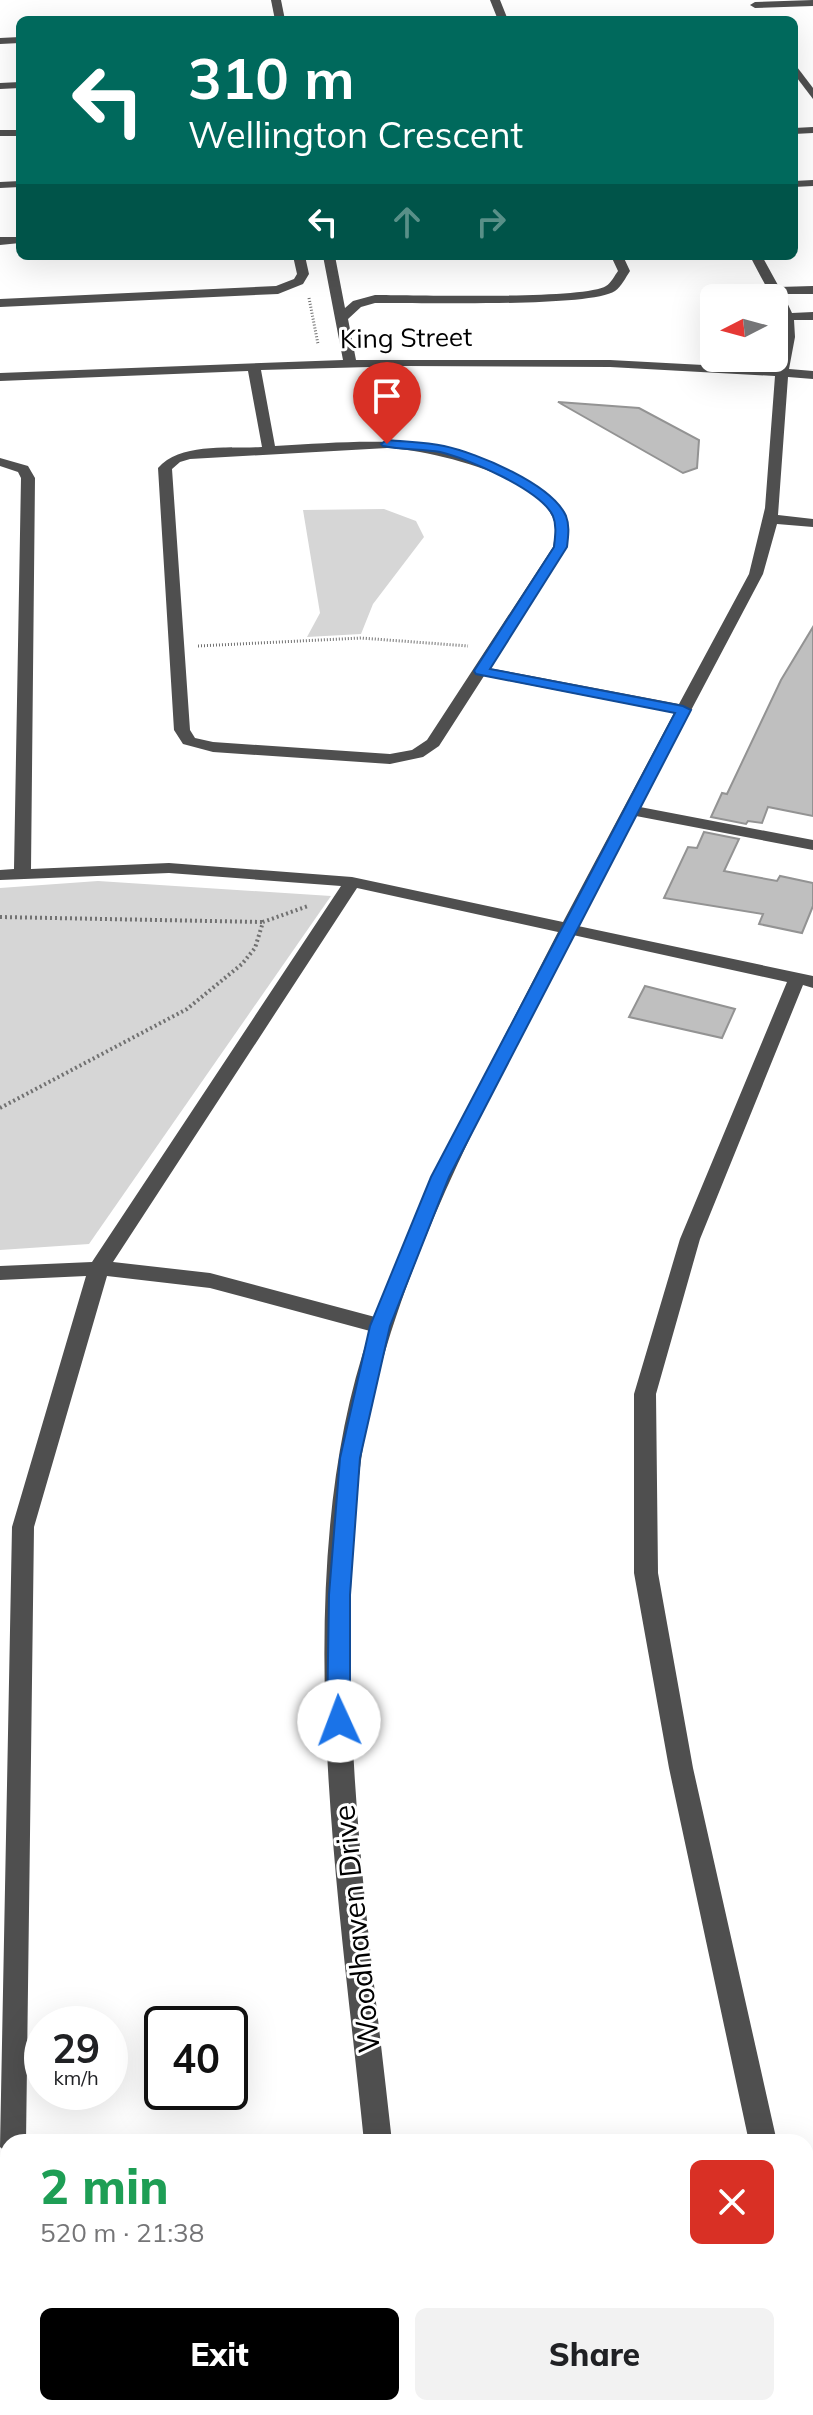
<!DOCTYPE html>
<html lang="en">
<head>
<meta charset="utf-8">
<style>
	body { margin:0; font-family:Mulish,sans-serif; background:#f2f2f2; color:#202124; height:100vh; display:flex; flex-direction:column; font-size:30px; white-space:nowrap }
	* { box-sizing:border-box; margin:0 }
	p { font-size:26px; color:#757577 }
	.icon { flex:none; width:44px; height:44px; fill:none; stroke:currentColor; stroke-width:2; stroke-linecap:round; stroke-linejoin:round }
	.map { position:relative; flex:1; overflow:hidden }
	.sheet { position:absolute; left:0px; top:2134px; width:814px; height:282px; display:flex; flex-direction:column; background:#fff; border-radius:24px 24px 0 0; box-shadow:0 8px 32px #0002 }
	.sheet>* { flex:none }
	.banner { position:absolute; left:16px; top:16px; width:782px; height:244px; border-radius:12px; box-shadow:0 8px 32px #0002; background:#00695c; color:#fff; overflow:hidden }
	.needle { width:52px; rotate:264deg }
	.fabs { position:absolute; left:700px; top:284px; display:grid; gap:16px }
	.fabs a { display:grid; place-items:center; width:88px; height:88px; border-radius:12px; background:#fff; box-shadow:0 8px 32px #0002; font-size:40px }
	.speed { position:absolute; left:24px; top:2006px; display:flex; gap:16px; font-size:40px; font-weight:700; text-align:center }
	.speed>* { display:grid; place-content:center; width:104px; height:104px; border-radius:50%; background:#fff; box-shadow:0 8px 32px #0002; line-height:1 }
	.speed small { font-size:20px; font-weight:400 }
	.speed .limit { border:4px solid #111; border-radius:12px; background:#fff; color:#111 }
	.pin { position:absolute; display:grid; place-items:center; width:68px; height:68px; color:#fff; margin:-82px -34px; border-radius:50% 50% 50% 0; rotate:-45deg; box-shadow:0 0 8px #0007 }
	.pin .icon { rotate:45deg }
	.me { position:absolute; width:88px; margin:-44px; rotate:358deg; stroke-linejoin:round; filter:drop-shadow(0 0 6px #0008) }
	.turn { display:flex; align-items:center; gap:28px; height:168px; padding:0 40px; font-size:36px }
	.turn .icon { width:104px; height:104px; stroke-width:2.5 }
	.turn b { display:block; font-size:56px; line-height:68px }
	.lanes { display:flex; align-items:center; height:76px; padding:0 40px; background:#0003; justify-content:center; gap:40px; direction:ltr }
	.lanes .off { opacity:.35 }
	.round { display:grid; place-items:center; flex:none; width:84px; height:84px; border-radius:12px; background:#f2f2f2 }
	.summary { display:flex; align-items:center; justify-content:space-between; height:136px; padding:0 40px }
	h1 { font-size:48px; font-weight:800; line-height:60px; color:#1e9e55 }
	.button { display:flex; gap:16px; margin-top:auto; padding:16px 40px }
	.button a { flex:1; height:92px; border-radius:12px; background:#000; color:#fff; font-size:32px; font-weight:800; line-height:92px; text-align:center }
	.button a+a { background:#f2f2f2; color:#202124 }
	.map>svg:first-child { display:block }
	.green { fill:#d6d6d6 }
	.building { fill:#bfbfbf; stroke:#939393; stroke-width:2 }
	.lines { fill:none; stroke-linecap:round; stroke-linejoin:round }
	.path-far1 { stroke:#717171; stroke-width:3; stroke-dasharray:1 2; stroke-linecap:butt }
	.path { stroke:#717171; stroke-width:4; stroke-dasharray:2 3; stroke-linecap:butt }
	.minor { fill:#4f4f4f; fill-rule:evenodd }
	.route { fill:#1a73e8; stroke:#114b97; stroke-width:2 }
	.labels { text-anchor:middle; stroke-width:6; stroke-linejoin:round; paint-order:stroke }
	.far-street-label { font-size:26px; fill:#000; stroke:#fff }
	.street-label { font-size:30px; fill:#000; stroke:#fff }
</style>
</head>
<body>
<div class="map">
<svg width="813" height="2415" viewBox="0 0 813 2415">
	<rect width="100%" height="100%" fill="#fff"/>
	<g class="green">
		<polygon points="384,509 416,521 424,537 373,604 361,634 307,637 320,613 303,510"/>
		<polygon points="98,881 331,896 89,1244 0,1250 0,888"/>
	</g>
	<g class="building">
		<polygon points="558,402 639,408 699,440 697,468 683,473"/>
		<polygon points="813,627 813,816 768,807 762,823 748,821 746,824 711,817 722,793 727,794 781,680"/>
		<polygon points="704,832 739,839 724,871 777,881 780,876 813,883 813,906 802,933 759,924 763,914 664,898 688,847 697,848"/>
		<polygon points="645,986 735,1009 722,1038 629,1017"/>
	</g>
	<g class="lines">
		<g class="path-far1">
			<polyline points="309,298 318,344"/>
			<polyline points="198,646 361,638 468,646"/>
		</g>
		<g class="path">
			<polyline points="0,917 263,922"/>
			<polyline points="0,1108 187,1009 242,964 255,948 263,922 308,906"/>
		</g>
		<g class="minor">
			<polygon points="271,0 281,0 285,20 275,20"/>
			<polygon points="490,0 500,0 508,20 498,20"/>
			<polygon points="813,0 813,6 755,8 750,5 755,2"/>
			<polygon points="633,16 637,20 594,20 599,17"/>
			<polygon points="20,37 20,43 0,44 0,38"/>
			<polygon points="794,63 813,88 813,99 794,74"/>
			<polygon points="20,82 20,88 0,89 0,83"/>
			<polygon points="813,127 813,133 794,134 794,128"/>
			<rect x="0" y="130" width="20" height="6"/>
			<polygon points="813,180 813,186 794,187 794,181"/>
			<polygon points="20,181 20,187 0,188 0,182"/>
			<polygon points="0,237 20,237 20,243 0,245"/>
			<polygon points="293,256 305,256 309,274 303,284 278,294 0,307 0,299 276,286 294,279 297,274"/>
			<path d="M323 256H335L345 308 353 301 375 295C412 295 584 300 606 286 611 283 615 275 618 271L611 256H623L630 271C626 277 621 287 615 291 589 308 416 302 375 303L361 307 348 319 356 360H610L777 369C789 316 772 300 750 256H762L779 287 813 286V294H783L792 313 813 312V320H794L795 337 789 369 813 371V379L788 377 778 515 813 519V527L777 524 763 574 640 807 813 840V850L636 816 578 926 813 976V988L803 985 700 1239 656 1394 658 1573 693 1768 777 2142H749L669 1768 634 1573V1394L680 1239 787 982 573 935C497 1084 413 1233 373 1396 358 1459 353 1525 351 1590 345 1775 372 1959 392 2142H364C339 1890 286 1574 370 1331L210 1288 107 1276 34 1527 26 2142H8V2154L0 2147 12 1527 86 1276 0 1280V1266L92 1262 341 886 169 873 0 880V870L14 869 21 478 18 472 0 466V458L28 466 35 478 31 869 169 863 352 877 563 922 674 713 484 676 439 746 423 757 390 764 213 752 183 744 174 730 158 468C181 442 230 449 262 447L248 371 0 381V373L343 360ZM406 366 610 367 775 376 765 508 749 574 679 704 489 668 567 547C573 516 557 499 531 483 446 431 370 441 275 446L261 370ZM387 448C429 450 533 474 552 516 557 526 555 536 553 547L427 740 412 750 390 754 213 742 195 738 190 730 172 469 180 462 190 459ZM357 888 558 932 434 1173 375 1317 210 1273 113 1262Z"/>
			<polygon points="813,2239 813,2267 806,2268 806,2240"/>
			<polygon points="806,2322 813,2325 813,2384 806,2381"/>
			<polygon points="8,2381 8,2408 23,2408 23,2415 0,2415 0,2384"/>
			<polygon points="390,2408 420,2408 421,2415 391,2415"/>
		</g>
	</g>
	<path class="route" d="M387 440C406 442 426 442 444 446 477 453 552 484 566 516 570 526 568 537 567 547L490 669 683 706 691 710 449 1177 390 1326 360 1458 350 1595V1721L346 1727 339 1730 331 1727 327 1721 329 1595 340 1458 370 1326 431 1177 675 713 476 674 474 671 554 547C555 537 557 526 553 516 541 490 467 458 440 452 421 449 402 450 383 446L381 444Z"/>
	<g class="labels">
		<g class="far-street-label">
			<text transform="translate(406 338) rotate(-1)" y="9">King Street</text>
		</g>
		<g class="street-label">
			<text transform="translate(357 1929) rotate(-96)" y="10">Woodhaven Drive</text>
		</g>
	</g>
</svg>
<div class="fabs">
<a><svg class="needle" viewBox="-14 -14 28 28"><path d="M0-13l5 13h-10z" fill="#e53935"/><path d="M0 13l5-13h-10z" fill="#757577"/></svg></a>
</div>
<div class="speed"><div>29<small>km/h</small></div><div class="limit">40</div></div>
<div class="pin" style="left:387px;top:444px;background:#d93025"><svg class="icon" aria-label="arrive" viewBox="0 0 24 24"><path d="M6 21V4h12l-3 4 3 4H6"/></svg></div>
<svg class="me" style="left:339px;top:1721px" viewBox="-20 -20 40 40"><circle r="19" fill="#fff"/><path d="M0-13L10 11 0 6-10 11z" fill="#1a73e8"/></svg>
<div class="banner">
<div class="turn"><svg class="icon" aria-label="left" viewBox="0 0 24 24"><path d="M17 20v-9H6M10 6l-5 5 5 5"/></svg><div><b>310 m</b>Wellington Crescent</div></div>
<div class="lanes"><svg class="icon" aria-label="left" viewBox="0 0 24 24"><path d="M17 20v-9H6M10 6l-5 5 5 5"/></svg><svg class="icon off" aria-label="ahead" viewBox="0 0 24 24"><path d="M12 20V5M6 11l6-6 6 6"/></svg><svg class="icon off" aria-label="right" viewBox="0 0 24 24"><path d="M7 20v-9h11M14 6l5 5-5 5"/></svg></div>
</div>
<section class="sheet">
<div class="summary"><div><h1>2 min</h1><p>520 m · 21:38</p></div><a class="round" style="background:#d93025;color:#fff"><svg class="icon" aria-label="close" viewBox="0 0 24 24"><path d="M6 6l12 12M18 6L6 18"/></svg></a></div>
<div class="button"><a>Exit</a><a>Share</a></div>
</section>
</div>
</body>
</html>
